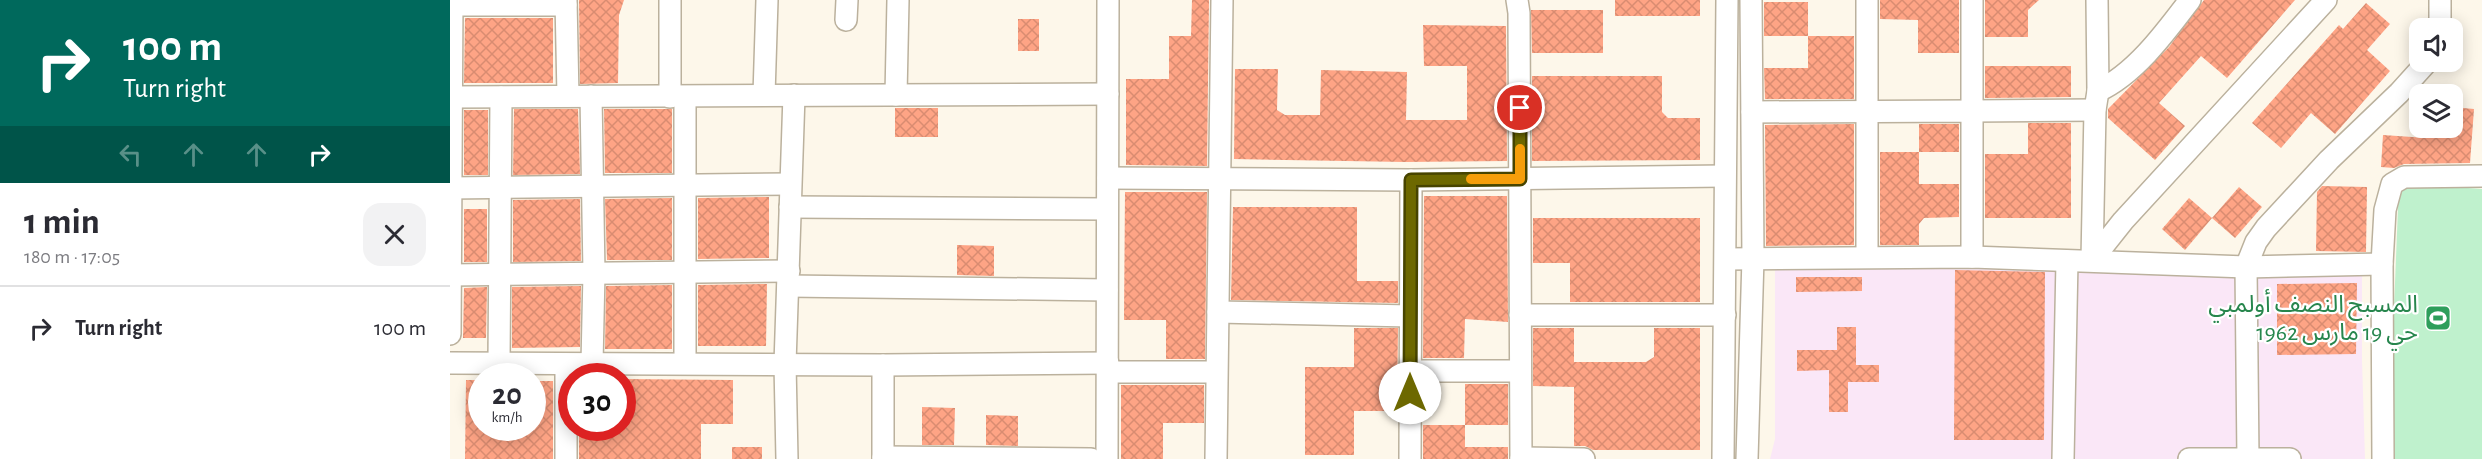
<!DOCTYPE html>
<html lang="en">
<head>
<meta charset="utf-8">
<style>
	body { margin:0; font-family:"Alegreya Sans","Noto Sans Arabic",sans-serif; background:#f2f2f3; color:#2b2b33; height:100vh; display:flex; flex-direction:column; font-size:22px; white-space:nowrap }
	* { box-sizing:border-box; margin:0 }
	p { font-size:20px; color:#7c7c81 }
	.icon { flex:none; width:33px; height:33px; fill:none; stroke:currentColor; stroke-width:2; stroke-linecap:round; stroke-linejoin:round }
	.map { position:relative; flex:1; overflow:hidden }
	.details { display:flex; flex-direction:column; background:#fff; width:450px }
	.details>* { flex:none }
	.top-card { background:#00695c; color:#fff; overflow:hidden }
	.buttons { position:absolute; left:1959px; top:18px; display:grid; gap:12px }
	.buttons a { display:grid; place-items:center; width:54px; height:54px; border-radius:12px; background:#fff; box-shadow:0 3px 15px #0003; font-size:30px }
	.speed { position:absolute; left:18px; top:363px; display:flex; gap:12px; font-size:30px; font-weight:700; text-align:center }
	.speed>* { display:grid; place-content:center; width:78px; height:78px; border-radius:50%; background:#fff; box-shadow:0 3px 15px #0003; line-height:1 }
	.speed small { font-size:15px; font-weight:400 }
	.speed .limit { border:9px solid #d22; background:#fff; color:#111 }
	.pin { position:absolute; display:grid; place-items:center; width:51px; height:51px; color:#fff; margin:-26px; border:3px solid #fff; border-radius:50%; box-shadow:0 2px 6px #0007 }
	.me { position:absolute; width:66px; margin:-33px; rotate:0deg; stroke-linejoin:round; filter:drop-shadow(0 0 4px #0008) }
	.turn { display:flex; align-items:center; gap:21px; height:126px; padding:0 24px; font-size:27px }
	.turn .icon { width:78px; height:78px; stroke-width:2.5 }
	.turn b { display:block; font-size:42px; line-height:51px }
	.lanes { display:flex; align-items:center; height:57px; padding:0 24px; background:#0003; justify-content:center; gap:30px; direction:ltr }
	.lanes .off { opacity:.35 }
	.round { display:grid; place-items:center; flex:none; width:63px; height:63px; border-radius:18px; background:#f2f2f3 }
	.summary { display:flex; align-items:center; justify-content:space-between; height:102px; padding:0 24px }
	h1 { font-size:36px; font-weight:600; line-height:45px }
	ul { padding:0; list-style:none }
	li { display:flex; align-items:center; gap:18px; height:84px; padding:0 24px; border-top:2px solid #e1e1e2 }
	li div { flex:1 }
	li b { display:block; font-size:22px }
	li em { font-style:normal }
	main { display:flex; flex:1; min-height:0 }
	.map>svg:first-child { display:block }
	.commercial { fill:#fae7f7 }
	.garden { fill:#bff1cd }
	.building { fill:url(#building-cross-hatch) }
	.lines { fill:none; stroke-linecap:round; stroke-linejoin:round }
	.minor-casing { stroke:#bbb19d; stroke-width:24 }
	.minor { stroke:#fff; stroke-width:21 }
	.route-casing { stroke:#474400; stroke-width:15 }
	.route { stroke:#6d6800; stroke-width:10 }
	.slow { stroke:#f59e0b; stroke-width:10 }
	.labels { text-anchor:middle; stroke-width:4.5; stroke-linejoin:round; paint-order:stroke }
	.leisure-label { font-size:24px; fill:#27864d; stroke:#fff; text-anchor:end }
</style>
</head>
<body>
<main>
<section class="details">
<div class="top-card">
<div class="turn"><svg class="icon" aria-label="right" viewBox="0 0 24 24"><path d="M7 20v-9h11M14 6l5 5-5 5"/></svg><div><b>100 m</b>Turn right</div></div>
<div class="lanes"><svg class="icon off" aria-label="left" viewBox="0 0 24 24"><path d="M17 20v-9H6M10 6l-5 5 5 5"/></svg><svg class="icon off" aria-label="ahead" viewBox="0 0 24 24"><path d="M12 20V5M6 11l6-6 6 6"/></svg><svg class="icon off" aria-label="ahead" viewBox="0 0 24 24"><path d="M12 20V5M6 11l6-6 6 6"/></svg><svg class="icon" aria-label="right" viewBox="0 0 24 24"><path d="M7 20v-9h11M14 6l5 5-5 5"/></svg></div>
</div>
<div class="summary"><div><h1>1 min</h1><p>180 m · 17:05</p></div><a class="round"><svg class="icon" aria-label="close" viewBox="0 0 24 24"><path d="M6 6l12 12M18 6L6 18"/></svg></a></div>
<ul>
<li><svg class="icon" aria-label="right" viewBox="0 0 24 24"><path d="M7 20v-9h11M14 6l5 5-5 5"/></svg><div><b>Turn right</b></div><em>100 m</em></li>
</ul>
</section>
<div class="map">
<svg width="2032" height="459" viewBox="0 0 2032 459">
	<defs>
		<pattern id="building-cross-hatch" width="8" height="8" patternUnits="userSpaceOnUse" patternTransform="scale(1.5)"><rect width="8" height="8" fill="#fea485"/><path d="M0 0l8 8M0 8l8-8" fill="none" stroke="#d98c71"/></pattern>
	</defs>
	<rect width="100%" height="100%" fill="#fdf7ea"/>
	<polygon class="commercial" points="1592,266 1810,276 1912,276 1912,360 1915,459 1320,459 1325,439 1325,267"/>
	<polygon class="garden" points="1949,183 2032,189 2032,459 1938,459"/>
	<g class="building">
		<polygon points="129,0 174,0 169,15 168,83 130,84"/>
		<polygon points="742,0 759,0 757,166 676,165 676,79 719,79 719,36 741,36"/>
		<rect x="1165" y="0" width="85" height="16"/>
		<polygon points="1430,0 1509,0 1509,53 1468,53 1468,20 1430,19"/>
		<polygon points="1535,0 1589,0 1578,10 1578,37 1535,37"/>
		<polygon points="1754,0 1845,0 1777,78 1751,56 1709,103 1735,126 1705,160 1658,118 1658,109 1719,47"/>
		<rect x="1314" y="2" width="44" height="34"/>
		<polygon points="1916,3 1940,24 1917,50 1940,71 1885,134 1861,113 1831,148 1802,123 1889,25 1893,29"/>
		<polygon points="1081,10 1153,10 1153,53 1082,53"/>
		<polygon points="15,18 103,18 103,83 14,83"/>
		<rect x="568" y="19" width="21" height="32"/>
		<polygon points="973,25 1056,26 1057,161 955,162 784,159 785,69 828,69 827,110 835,115 870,115 871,70 957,72 956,120 1017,120 1017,66 974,66"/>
		<polygon points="1358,36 1404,36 1404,99 1315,99 1314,68 1358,68"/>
		<polygon points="1535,66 1621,66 1621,97 1535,98"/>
		<polygon points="1082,76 1212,76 1212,112 1218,118 1250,118 1250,160 1082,161"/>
		<polygon points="2002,107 2024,109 2020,163 1954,164 1944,168 1931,167 1933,135 1977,138 1978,128 2002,128"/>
		<rect x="445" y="108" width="43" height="29"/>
		<polygon points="64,109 128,109 130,174 63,175"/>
		<polygon points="154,109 222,109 222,173 155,173"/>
		<rect x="14" y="110" width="24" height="65"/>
		<polygon points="1578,123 1621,123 1621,218 1535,218 1535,154 1578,154"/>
		<polygon points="1404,124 1404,245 1316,246 1315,125"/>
		<rect x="1469" y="124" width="40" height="28"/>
		<polygon points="1430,152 1469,152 1469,184 1509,184 1509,217 1474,218 1469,224 1469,245 1430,245"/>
		<polygon points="1872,186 1917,187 1916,252 1866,251 1867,192"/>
		<polygon points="1789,187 1812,207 1785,238 1762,218"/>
		<polygon points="675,192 757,192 755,359 716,359 716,320 674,320"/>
		<polygon points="974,196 1057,196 1058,322 1015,319 1014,358 973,358"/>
		<polygon points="319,197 319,258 248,259 248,198"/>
		<polygon points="222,198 222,260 157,260 155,199"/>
		<polygon points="1739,198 1762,218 1735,250 1712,229"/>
		<polygon points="130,199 131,261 63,262 63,200"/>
		<polygon points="783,207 907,207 907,281 948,281 948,303 781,300"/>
		<rect x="14" y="209" width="23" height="53"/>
		<polygon points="1083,218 1250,218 1250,302 1120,302 1120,263 1083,263"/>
		<polygon points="507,245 544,246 544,276 507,275"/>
		<polygon points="1505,270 1595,272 1594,440 1504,440"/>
		<polygon points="1346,277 1412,277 1412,291 1346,292"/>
		<polygon points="1907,283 1906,354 1827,355 1827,284"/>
		<polygon points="317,284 316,346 248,346 248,285"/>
		<polygon points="222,285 222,349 155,349 156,286"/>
		<polygon points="131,286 130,347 62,348 62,287"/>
		<polygon points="37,287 36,338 13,338 14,288"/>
		<polygon points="1387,327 1406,327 1406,365 1429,365 1429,382 1398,382 1398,412 1379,412 1379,370 1347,371 1347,350 1387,350"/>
		<polygon points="904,328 948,328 947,411 904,411 904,455 855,455 855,367 904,367"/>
		<polygon points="1083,328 1124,328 1124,362 1196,362 1204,357 1204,328 1250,328 1250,450 1143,450 1135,446 1124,446 1124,387 1083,386"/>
		<polygon points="172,379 283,380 283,424 251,424 251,459 129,459 129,428 172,428"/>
		<polygon points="16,380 32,380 32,428 82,428 82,381 103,381 103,459 15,459"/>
		<rect x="1015" y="384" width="43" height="41"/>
		<polygon points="671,385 754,385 754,423 713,423 713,459 671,459"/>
		<polygon points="472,407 505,408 504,445 472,445"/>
		<polygon points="536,415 568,416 568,446 536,445"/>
		<polygon points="973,425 1015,425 1015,447 1058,447 1058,459 973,459"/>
		<rect x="282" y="447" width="30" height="12"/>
	</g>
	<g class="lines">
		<defs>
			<g id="minor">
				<polyline points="116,0 118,96"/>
				<polyline points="220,0 220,97"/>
				<polyline points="1067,0 1069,13 1071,459"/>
				<polyline points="1417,0 1417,257"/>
				<polyline points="1522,0 1522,111 1645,110"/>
				<polyline points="1990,0 1990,28"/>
				<polyline points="2,5 116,5"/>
				<polyline points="396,20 397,0"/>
				<path d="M1648 91C1685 74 1715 33 1740 0"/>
				<polyline points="314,95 317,0"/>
				<polyline points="446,95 448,0"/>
				<polyline points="141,96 144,273 142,363"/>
				<polyline points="1,97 658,94"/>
				<polyline points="235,97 235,363"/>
				<polyline points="1302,112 1522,111 1522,257"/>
				<polyline points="658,178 961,180 1274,176"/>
				<polyline points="1,188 340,184"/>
				<polyline points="340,207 657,209"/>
				<polyline points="1276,259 1522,257 1796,267 1932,264"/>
				<polyline points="1642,260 1673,221 1876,0"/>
				<polyline points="1642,260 1645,110 1648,91 1647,0"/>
				<polyline points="1,275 339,271"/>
				<polyline points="338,286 657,290"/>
				<polyline points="768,312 960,316"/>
				<polyline points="1070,315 1275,315"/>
				<polyline points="0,334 2,0"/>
				<polyline points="0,363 433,365 658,363"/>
				<polyline points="49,363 51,97"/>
				<polyline points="116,364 116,459"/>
				<polyline points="960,371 1070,371"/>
				<polyline points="658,372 766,372"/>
				<polyline points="433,457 641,459"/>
				<polyline points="1071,458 1134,459"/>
				<polyline points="337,459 335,364 344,95"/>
				<polyline points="433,459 433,365"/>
				<polyline points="657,459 658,0"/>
				<polyline points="766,459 772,0"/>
				<polyline points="960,459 961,180"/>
				<polyline points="1273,459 1277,0"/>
				<polyline points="1297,459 1303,258 1301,0"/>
				<polyline points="1613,459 1617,261"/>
				<polyline points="1739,459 1840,459"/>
				<polyline points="1798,459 1796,267 1806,242 1816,228 1879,160 1949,93 1977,62"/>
				<polyline points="1933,459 1932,264 1935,210 1942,184 1954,177 2032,176"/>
			</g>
		</defs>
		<use href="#minor" class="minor-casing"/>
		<use href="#minor" class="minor"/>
	</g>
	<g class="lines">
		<defs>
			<polyline id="route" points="960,393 961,180 1070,179 1070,108"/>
		</defs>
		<use href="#route" class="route-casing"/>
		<use href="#route" class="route"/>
		<polyline class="slow" points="1021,179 1070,179 1070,149"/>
	</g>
	<defs>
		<symbol id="stadium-square" viewBox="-11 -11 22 22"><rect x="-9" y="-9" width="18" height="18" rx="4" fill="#2e9e5b" stroke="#fff"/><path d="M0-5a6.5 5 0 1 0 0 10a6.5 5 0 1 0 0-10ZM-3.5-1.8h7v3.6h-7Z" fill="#fff"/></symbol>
	</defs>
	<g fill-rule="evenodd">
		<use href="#stadium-square" x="1973" y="303" width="30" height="30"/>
	</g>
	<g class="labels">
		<g class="leisure-label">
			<text x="1968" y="312">المسبح النصف أولمبي<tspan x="1968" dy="28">حي 19 مارس 1962</tspan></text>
		</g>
	</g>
</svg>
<div class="buttons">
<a><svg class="icon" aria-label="sound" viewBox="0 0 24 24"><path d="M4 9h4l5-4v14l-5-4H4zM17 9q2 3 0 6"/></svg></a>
<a><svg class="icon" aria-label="layers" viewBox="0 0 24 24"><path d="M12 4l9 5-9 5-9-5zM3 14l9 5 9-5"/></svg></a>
</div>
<div class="speed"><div>20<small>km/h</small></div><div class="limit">30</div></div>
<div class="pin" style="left:1070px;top:108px;background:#d93025"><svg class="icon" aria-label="arrive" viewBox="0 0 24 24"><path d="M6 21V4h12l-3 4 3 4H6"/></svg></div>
<svg class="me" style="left:960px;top:393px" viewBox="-20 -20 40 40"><circle r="19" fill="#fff"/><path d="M0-13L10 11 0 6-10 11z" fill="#6d6800"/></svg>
</div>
</main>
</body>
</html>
